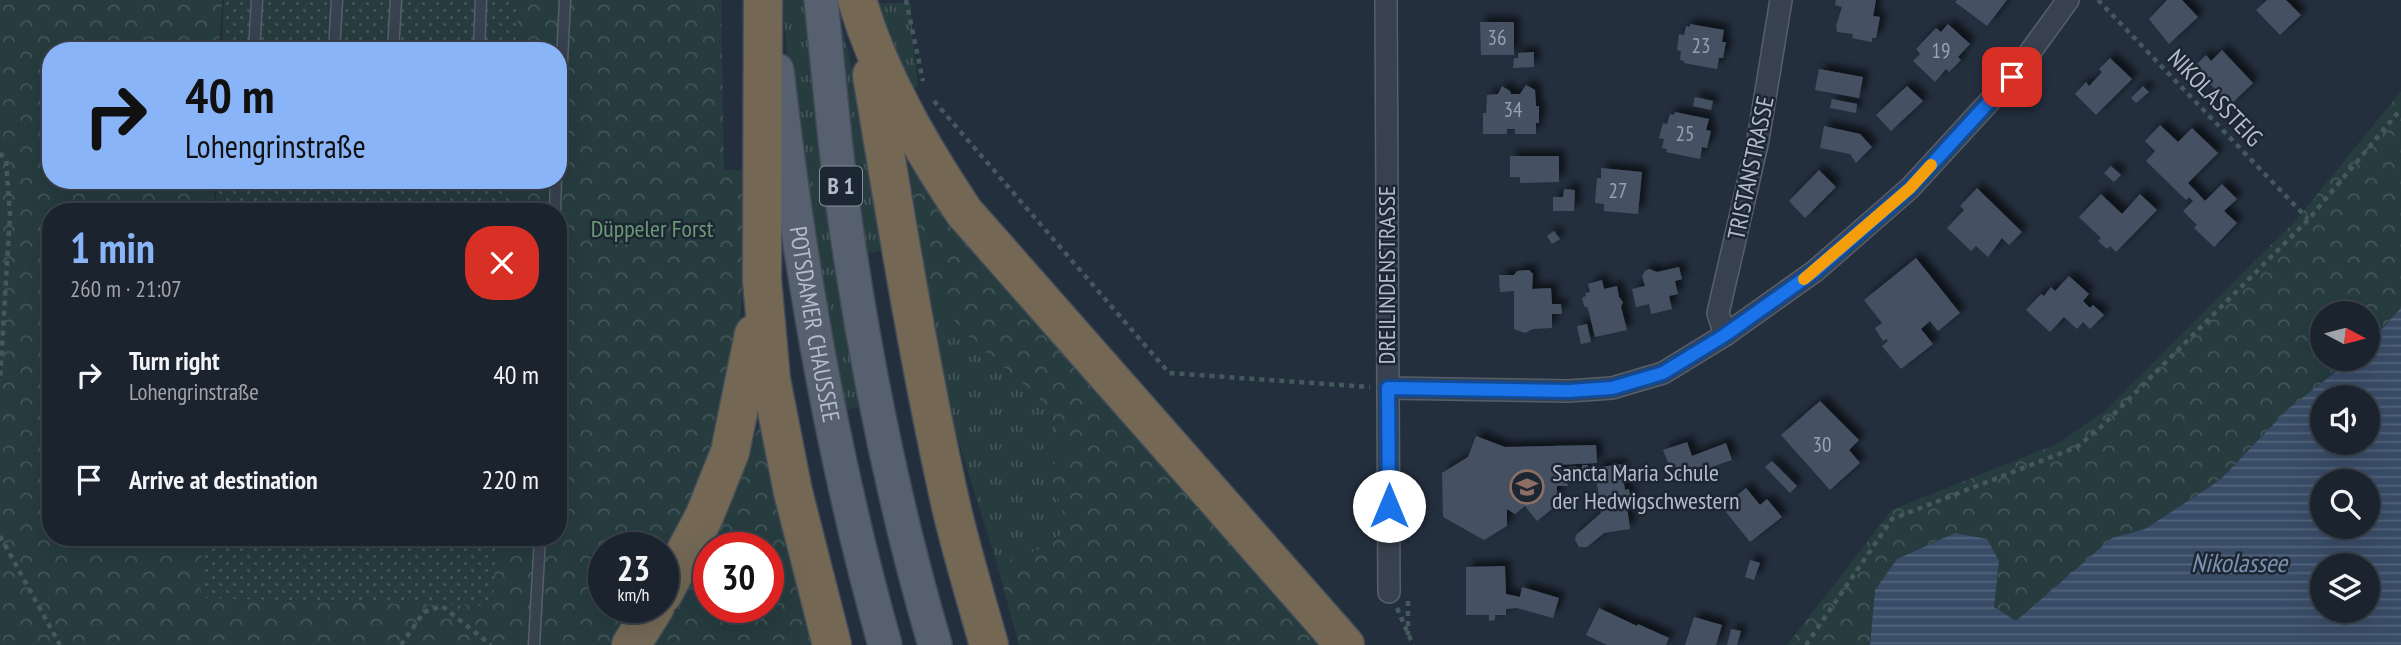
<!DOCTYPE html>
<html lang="en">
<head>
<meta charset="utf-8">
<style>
	body { margin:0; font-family:"PT Sans Narrow",sans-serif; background:#242b36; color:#f1f3f6; height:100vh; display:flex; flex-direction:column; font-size:26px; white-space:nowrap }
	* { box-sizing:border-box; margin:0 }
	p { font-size:23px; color:#a0a4aa }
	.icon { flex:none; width:38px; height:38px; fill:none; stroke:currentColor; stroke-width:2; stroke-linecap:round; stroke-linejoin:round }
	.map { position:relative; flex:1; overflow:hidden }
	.drawer { position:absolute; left:42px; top:203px; width:525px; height:343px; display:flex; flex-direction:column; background:#1b232e; border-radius:28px; box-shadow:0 7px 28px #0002,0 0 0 2px #39404a }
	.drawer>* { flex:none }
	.top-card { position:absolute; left:42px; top:42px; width:525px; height:147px; border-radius:28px; box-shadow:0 7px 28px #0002,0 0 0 2px #39404a; background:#8ab4f8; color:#111; overflow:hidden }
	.needle { width:46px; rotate:97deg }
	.buttons { position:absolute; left:2310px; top:301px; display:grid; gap:14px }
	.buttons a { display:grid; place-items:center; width:70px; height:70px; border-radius:50%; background:#1b232e; box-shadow:0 7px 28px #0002,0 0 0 2px #39404a; font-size:35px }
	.speed { position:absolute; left:588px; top:532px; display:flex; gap:14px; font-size:35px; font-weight:700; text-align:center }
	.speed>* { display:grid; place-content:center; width:91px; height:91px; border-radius:50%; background:#1b232e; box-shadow:0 7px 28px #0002,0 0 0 2px #39404a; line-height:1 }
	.speed small { font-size:18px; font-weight:400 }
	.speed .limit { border:10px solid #d22; background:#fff; color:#111 }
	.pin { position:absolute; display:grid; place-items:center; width:60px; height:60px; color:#fff; margin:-30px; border-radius:14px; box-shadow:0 4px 10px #0006 }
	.me { position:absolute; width:77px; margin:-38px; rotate:0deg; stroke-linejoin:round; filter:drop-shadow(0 0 5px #0008) }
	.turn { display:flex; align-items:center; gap:24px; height:147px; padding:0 28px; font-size:32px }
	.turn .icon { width:91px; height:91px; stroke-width:2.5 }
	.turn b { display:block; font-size:49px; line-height:60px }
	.round { display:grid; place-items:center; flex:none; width:74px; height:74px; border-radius:28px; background:#242b36 }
	.head { display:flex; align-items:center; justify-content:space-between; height:119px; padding:0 28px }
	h1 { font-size:42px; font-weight:600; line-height:52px; color:#8ab4f8 }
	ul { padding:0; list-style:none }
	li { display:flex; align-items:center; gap:21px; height:105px; padding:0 28px }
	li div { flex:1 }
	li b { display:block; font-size:26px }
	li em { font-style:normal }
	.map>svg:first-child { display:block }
	.grass { fill:url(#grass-tufts) }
	.forest { fill:url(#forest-crowns) }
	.park { fill:url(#park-dots) }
	.water { fill:url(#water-rules); fill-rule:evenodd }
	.building { fill:#455162; filter:url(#shadow) }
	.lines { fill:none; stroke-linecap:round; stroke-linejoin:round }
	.service-casing { stroke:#565f6c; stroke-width:13 }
	.minor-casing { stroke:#565f6c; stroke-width:24 }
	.primary-casing { stroke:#414a57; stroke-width:36 }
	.motorway-casing { stroke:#434c59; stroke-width:41 }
	.path { stroke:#44595c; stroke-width:4.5; stroke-dasharray:5 5; stroke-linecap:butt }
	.service { stroke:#38414e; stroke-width:10 }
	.minor { stroke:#38414e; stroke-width:21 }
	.primary { stroke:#56606e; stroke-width:33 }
	.motorway { stroke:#746855; stroke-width:38 }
	.route-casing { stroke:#114b97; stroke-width:18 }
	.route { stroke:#1a73e8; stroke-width:12 }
	.slow { stroke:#f59e0b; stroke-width:12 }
	.labels { text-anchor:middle; stroke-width:5; stroke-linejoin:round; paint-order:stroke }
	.number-label { font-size:21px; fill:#98a1af }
	.shield { fill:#1d2633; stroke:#878f9c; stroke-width:2 }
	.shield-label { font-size:23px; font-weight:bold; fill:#b4bcc9 }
	.street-label { font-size:24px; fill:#b4bcc9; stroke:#1d2633 }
	.park-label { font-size:24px; fill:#6b9a76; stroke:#1d2633 }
	.poi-label { font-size:24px; fill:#b4bcc9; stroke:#1d2633; text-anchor:start }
	.water-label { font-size:26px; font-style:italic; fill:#7c92b1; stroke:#1d2633 }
</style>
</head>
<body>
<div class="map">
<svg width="2401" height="645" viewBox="0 0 2401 645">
	<defs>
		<pattern id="grass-tufts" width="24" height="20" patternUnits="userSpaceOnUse" patternTransform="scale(1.75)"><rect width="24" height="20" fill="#263c3f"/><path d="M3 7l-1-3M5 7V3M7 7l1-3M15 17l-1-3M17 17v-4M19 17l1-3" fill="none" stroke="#435659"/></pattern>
		<pattern id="forest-crowns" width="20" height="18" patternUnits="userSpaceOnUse" patternTransform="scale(1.75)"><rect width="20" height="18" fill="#263c3f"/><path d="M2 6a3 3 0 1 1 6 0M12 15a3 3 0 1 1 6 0" fill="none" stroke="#435659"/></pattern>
		<pattern id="park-dots" width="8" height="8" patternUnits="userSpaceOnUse" patternTransform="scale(1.75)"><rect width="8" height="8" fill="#263c3f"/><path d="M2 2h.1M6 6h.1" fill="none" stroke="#435659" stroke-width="1.8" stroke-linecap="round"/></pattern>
		<pattern id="water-rules" width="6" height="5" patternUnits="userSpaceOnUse" patternTransform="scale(1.75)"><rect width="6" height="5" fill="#394c67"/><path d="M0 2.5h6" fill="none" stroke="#53647b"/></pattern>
		<filter id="shadow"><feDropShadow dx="6" dy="-6" stdDeviation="3.5" flood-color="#0009"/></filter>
	</defs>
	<rect width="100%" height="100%" fill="#242f3e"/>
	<g class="grass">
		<polygon points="782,0 808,0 866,406 840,411 794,126"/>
		<polygon points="876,3 911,3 912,38 918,86 906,93"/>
		<polygon points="839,14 865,121 886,249 867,254 853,158"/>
		<polygon points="928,286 952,318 975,343 1038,396 1070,451 1049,468 1068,529 1044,548 997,564 953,424"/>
	</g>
	<g class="forest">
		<path d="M0 0H222L219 51H51V180H214L213 212H51V537H202L201 598 492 606 496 537H558V212H509L510 180H558V51H516L518 0H721L724 170H745C743 258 746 357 717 441 703 483 681 524 663 564V548H604V607H637L612 645H0Z"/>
		<polygon points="2401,91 2401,308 2368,344 2368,313 2322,313 2322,359 2352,359 2288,409 2220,480 2145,529 2112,538 2016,622 1993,607 1999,561 1955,533 1897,559 1875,590 1870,645 1787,645 1892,510 2059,443 2106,410 2298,218"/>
		<polygon points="908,165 1038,320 1323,645 1019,645 997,564 1044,548 1068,529 1049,468 1070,451 1038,396 975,343 952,318 928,286"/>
		<polygon points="762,417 816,645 654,645 691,586 709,552 709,607 768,607 768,548 711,548 726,518"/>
	</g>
	<g class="park">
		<polygon points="224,0 518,0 516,51 222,51"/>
		<polygon points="217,180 510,180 509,212 215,212"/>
		<polygon points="203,537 496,537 493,606 200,598"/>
	</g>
	<path class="water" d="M2401 308V645H1870L1875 590 1897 559 1955 533 1987 539 1999 561 1994 607 2016 621 2112 538 2145 529 2220 480 2288 409 2352 359H2368V344ZM2322 397H2368V443H2322ZM2322 481H2368V527H2322ZM2368 565V611H2322V565Z"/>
	<g class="building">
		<polygon points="1836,0 1876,0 1873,16 1880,17 1876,38 1872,38 1872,42 1861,40 1852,38 1853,34 1837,32 1836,26 1842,7 1835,5"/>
		<polygon points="1957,0 2007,0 1987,26 1955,2"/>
		<polygon points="2167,0 2182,0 2198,17 2169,44 2149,19"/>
		<polygon points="2267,0 2286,0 2301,15 2280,35 2256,10"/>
		<polygon points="1480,22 1514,22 1514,55 1481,55"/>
		<polygon points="1690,24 1724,30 1722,42 1726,42 1723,58 1719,58 1717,69 1684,63 1684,61 1680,60 1681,51 1677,50 1679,34 1684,35 1686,26 1690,27"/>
		<polygon points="1948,24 1970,44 1958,57 1961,60 1949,72 1946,69 1935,82 1913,61 1920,54 1916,49 1936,28 1941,32"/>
		<polygon points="2222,50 2253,83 2230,105 2194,67 2206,55 2211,61"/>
		<polygon points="1534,52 1534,67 1513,68 1514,58 1518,58 1518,53"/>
		<polygon points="2110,58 2132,79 2096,115 2075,94 2086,82 2089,86 2102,72 2099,69"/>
		<polygon points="1819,69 1863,77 1859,98 1815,90"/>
		<polygon points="1526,85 1535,90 1536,106 1539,106 1539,123 1536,123 1536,134 1515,134 1515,129 1507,129 1507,134 1483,134 1483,113 1486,113 1487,95 1498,94 1502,86 1510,91 1511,94 1520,94"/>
		<polygon points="1907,86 1923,101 1891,131 1876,115"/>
		<polygon points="2143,86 2149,92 2136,103 2131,98"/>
		<polygon points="1695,97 1713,101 1711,110 1693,106"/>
		<polygon points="1832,99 1857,104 1856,113 1830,108"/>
		<polygon points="1675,112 1709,119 1706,130 1711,131 1707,148 1702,147 1700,159 1666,152 1667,149 1662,148 1664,139 1659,138 1663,123 1667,124 1670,114 1674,115"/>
		<polygon points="2160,125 2178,142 2192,128 2218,153 2188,183 2205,201 2222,184 2237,199 2224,211 2237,223 2214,247 2194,228 2197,225 2183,211 2193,201 2189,197 2186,200 2146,161 2155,151 2145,141"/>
		<polygon points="1824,126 1860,134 1872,147 1856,163 1850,154 1820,148"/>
		<polygon points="1510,156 1559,156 1559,182 1520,183 1520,177 1510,177"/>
		<polygon points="2111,166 2121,175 2114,182 2104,173"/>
		<polygon points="1601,168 1642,172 1638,214 1604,211 1604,204 1595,203 1597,178 1601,178"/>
		<polygon points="1819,170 1836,187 1805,218 1789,201"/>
		<polygon points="1977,188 2022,232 2009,245 2002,238 1988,257 1976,246 1971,251 1947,228 1964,210 1960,206"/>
		<polygon points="1564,189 1575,190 1574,211 1553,211 1553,197 1563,197"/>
		<polygon points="2101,194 2122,214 2140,194 2157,210 2116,252 2110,246 2107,249 2098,241 2101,238 2079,217"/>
		<polygon points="1554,231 1560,239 1552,244 1547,236"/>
		<polygon points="1916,258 1960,313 1938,331 1930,321 1921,329 1933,344 1901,369 1882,346 1888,341 1886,339 1883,341 1875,328 1882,323 1864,300"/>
		<polygon points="1679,267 1682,279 1675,281 1678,294 1669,296 1672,309 1651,314 1649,304 1636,307 1632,289 1645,286 1642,276 1645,271 1649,269 1657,272"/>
		<polygon points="1529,270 1533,274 1532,289 1551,288 1552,304 1561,304 1562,314 1552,314 1552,328 1533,329 1525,333 1514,329 1514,291 1500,292 1499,275 1514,275 1517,271"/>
		<polygon points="2069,276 2089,294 2083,301 2090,308 2093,305 2104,315 2090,329 2083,322 2077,329 2064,317 2050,332 2026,310 2041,294 2044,296 2051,287 2055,291"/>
		<polygon points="1602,280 1604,289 1617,286 1619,297 1623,302 1621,307 1627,330 1595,337 1588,308 1584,306 1582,298 1586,296 1585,293 1590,292 1588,284"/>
		<polygon points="1587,324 1591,342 1581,344 1577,326"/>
		<polygon points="1820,401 1859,440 1849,450 1860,463 1830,490 1781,435"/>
		<polygon points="1476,436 1505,447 1596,445 1597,463 1557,465 1557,468 1576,466 1576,470 1582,470 1582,465 1588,465 1589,478 1576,483 1567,483 1568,486 1557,486 1557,505 1537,521 1525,506 1515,514 1507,509 1507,526 1484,540 1443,517 1442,473 1468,457"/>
		<polygon points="1687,442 1692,456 1726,443 1732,460 1679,478 1675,465 1670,467 1663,450"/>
		<polygon points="1772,461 1797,486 1790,493 1765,467"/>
		<polygon points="1621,464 1625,490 1629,489 1631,506 1627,506 1630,529 1604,533 1587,547 1579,547 1575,540 1576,535 1601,513 1595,468"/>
		<polygon points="1746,488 1760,505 1767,499 1782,517 1750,542 1722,507"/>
		<polygon points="1750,560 1760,563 1754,580 1745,577"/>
		<polygon points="1505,566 1506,594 1520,597 1522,587 1559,598 1553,618 1517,608 1506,609 1506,615 1495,615 1495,620 1489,621 1489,615 1466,615 1466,567"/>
		<polygon points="1599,608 1637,626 1638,624 1669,638 1666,645 1607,645 1586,635"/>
		<polygon points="1694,617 1722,625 1716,645 1685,645"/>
		<polygon points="1731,629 1741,631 1737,645 1727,645"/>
	</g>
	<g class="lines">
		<defs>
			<g id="service">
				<polyline points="254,51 257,0"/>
				<polyline points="334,51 337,0"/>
				<polyline points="393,51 396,0"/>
				<polyline points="479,51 481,0"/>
				<polyline points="558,142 565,0"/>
				<polyline points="555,212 556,180"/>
				<polyline points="534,645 540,537"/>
			</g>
			<g id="minor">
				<polyline points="1386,0 1389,592"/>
				<polyline points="1725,335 1718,313 1758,140 1781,0"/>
				<polyline points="1388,388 1568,391 1612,388 1663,373 1725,335 1815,271 1910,188 2012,77 2068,0"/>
			</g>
			<g id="primary">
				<path d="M821 0C830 87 837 174 851 260 871 390 898 519 935 645"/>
				<path id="s1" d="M777 70C799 264 832 457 885 645"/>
			</g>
			<g id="motorway">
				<polyline points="763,0 762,280 771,380 793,492 832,645"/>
				<path d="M857 0C880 77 920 146 964 212L1345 645"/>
				<path d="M872 75C896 219 919 363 951 506 962 553 976 599 989 645"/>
				<polyline points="663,594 704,517 730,452 754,334"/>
				<polyline points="631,645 655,607"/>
			</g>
		</defs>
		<use href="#service" class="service-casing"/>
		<use href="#minor" class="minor-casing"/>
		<use href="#primary" class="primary-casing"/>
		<use href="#motorway" class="motorway-casing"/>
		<g class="path">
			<polyline points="906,0 923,81"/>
			<polyline points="2098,0 2308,219"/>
			<polyline points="934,101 1169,373 1370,387"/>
			<polyline points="0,153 6,161 10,214 0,381"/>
			<polyline points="0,536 60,645"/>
			<polyline points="1408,601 1408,635"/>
			<polyline points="1397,608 1413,645"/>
			<polyline points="401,645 424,612 442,606 491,645"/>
			<polyline points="1806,645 1892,519 2077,447 2101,427 2308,220 2401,109"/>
		</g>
		<use href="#service" class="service"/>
		<use href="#minor" class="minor"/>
		<use href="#primary" class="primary"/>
		<use href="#motorway" class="motorway"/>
	</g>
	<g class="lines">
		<defs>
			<polyline id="route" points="1389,506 1388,388 1568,391 1612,388 1663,373 1725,335 1815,271 1910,188 2012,77"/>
		</defs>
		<use href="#route" class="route-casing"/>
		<use href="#route" class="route"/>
		<polyline class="slow" points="1804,279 1910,188 1931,165"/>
	</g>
	<defs>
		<symbol id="school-ring" viewBox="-11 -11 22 22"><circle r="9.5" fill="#1d2633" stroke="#8d6e63" stroke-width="1.5"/><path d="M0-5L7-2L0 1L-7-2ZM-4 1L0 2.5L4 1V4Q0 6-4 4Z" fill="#8d6e63"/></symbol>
	</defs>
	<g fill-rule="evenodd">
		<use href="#school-ring" x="1508" y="468" width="38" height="38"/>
	</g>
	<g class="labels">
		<g class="number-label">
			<text x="1497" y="45">36</text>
			<text x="1701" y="53">23</text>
			<text x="1941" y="58">19</text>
			<text x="1513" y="117">34</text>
			<text x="1685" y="141">25</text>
			<text x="1618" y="198">27</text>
			<text x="1822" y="452">30</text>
		</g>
		<rect class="shield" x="820" y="166.5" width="42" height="39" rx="5"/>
		<g class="shield-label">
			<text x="841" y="194">B 1</text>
		</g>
		<g class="street-label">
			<text transform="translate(2215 98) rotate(46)" y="8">NIKOLASSTEIG</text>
			<text transform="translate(1751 168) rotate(-78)" y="8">TRISTANSTRASSE</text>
			<text transform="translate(1387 275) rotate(-90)" y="8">DREILINDENSTRASSE</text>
			<text dy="8" stroke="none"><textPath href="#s1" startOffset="257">POTSDAMER CHAUSSEE</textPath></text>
		</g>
		<g class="park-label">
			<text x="652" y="237">Düppeler Forst</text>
		</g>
		<g class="poi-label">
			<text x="1552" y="481">Sancta Maria Schule<tspan x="1552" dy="28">der Hedwigschwestern</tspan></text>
		</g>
		<g class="water-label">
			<text x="2239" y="572">Nikolassee</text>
		</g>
	</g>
</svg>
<div class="buttons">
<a><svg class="needle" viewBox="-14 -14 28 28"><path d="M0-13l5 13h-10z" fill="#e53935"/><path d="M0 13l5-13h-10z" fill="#a0a4aa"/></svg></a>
<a><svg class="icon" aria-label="sound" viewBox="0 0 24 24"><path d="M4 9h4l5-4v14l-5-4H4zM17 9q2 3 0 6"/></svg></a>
<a><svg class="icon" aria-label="search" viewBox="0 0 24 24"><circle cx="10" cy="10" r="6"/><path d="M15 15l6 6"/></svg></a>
<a><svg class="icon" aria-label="layers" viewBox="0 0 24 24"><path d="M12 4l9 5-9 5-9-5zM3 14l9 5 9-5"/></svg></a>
</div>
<div class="speed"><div>23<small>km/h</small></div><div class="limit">30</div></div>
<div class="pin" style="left:2012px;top:77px;background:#d93025"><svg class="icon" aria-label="arrive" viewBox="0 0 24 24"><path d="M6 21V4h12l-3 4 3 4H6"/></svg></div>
<svg class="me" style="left:1389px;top:506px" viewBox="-20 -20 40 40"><circle r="19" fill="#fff"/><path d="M0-13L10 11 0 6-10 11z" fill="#1a73e8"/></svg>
<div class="top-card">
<div class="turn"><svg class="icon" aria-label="right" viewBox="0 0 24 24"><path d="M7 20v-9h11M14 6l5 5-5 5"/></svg><div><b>40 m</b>Lohengrinstraße</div></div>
</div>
<section class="drawer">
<div class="head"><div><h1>1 min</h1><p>260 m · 21:07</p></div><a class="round" style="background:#d93025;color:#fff"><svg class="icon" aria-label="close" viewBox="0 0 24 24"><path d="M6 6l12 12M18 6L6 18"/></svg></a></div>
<ul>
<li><svg class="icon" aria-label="right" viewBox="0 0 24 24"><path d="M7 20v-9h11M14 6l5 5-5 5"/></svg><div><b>Turn right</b><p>Lohengrinstraße</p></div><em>40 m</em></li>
<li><svg class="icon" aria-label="arrive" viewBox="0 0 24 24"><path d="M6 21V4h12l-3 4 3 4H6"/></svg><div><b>Arrive at destination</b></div><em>220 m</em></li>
</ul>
</section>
</div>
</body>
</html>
